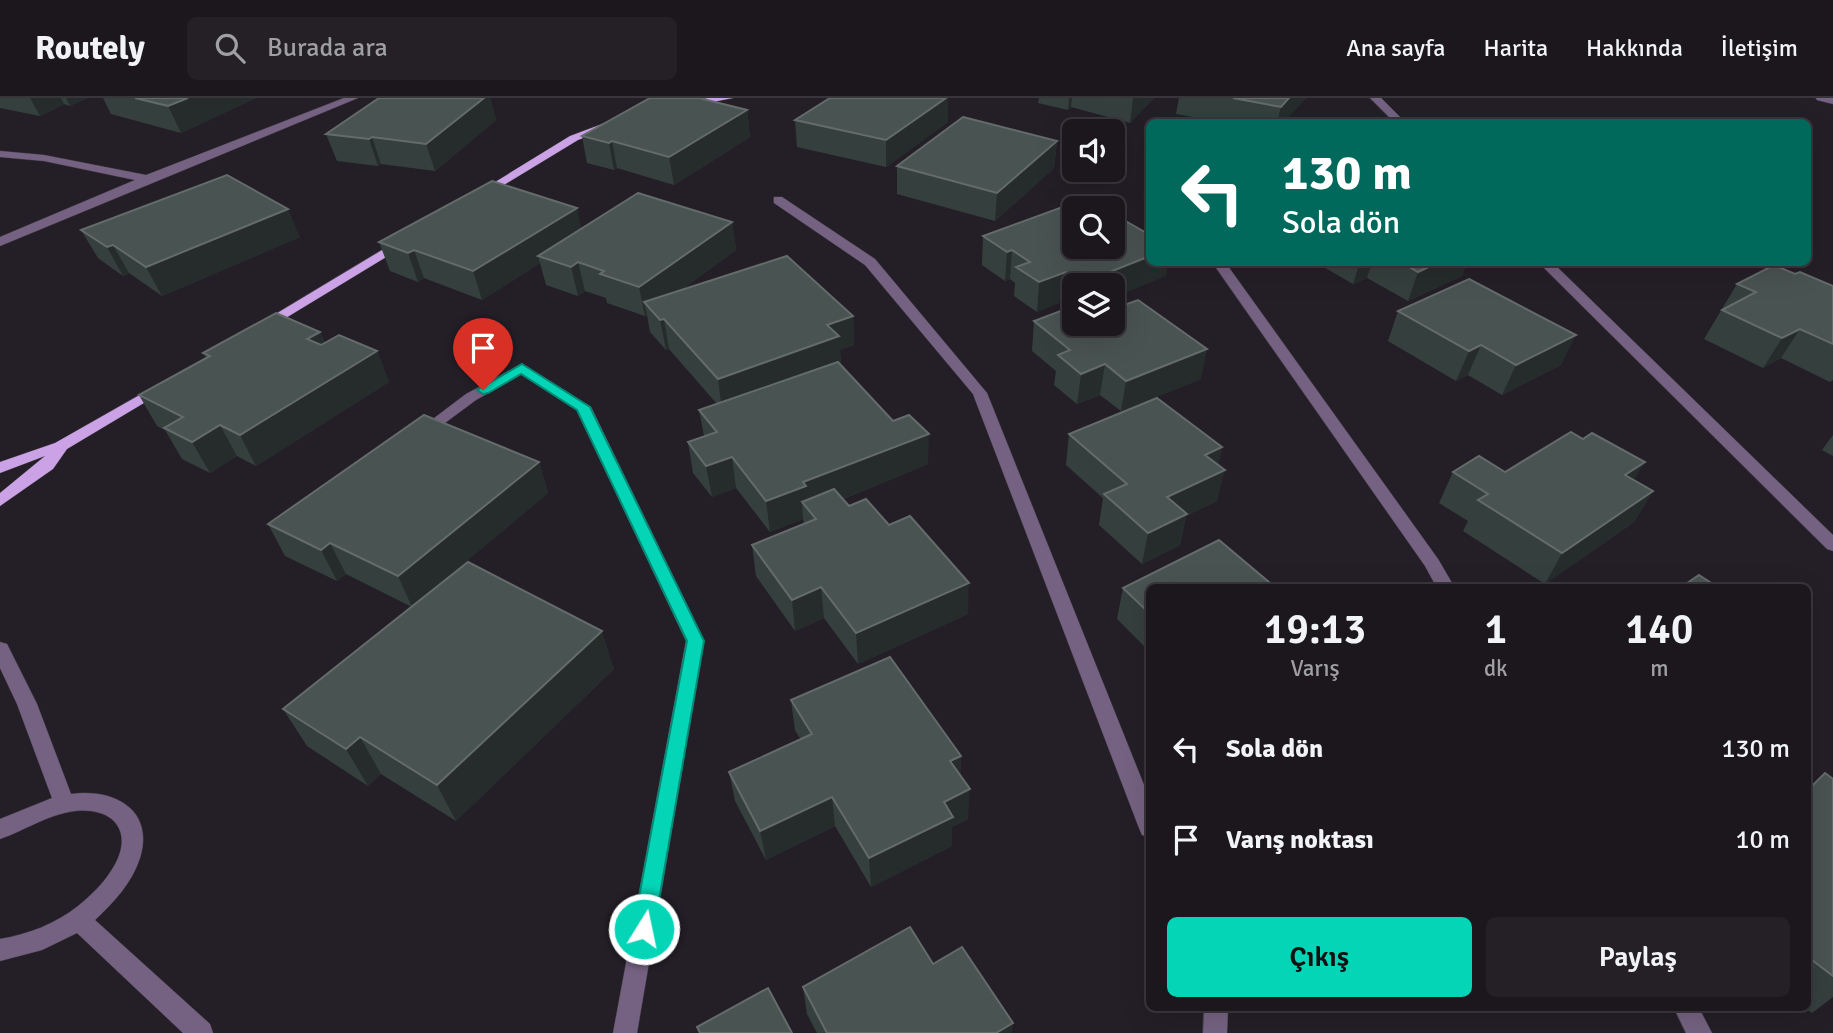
<!DOCTYPE html>
<html lang="tr">
<head>
<meta charset="utf-8">
<style>
	body { margin:0; font-family:Signika,sans-serif; background:#242026; color:#f1f3f6; height:100vh; display:flex; flex-direction:column; font-size:26px; white-space:nowrap }
	* { box-sizing:border-box; margin:0 }
	p { font-size:23px; color:#a09fa4 }
	.icon { flex:none; width:38px; height:38px; fill:none; stroke:currentColor; stroke-width:2; stroke-linecap:round; stroke-linejoin:round }
	.map { position:relative; flex:1; overflow:hidden }
	.side { position:absolute; left:1146px; top:486px; width:665px; height:427px; display:flex; flex-direction:column; background:#1b171d; border-radius:10px; box-shadow:0 7px 28px #0002,0 0 0 2px #39363b }
	.side>* { flex:none }
	.guide { position:absolute; left:1146px; top:21px; width:665px; height:147px; border-radius:10px; box-shadow:0 7px 28px #0002,0 0 0 2px #39363b; background:#00695c; color:#fff; overflow:hidden }
	.buttons { position:absolute; left:1062px; top:21px; display:grid; gap:14px }
	.buttons a { display:grid; place-items:center; width:63px; height:63px; border-radius:10px; background:#1b171d; box-shadow:0 7px 28px #0002,0 0 0 2px #39363b; font-size:35px }
	.pin { position:absolute; display:grid; place-items:center; width:60px; height:60px; color:#fff; margin:-72px -30px; border-radius:50% 50% 50% 0; rotate:-45deg; box-shadow:0 0 7px #0007 }
	.pin .icon { rotate:45deg }
	.me { position:absolute; width:77px; margin:-38px; rotate:10deg; stroke-linejoin:round; filter:drop-shadow(0 0 5px #0008) }
	.turn { display:flex; align-items:center; gap:24px; height:147px; padding:0 21px; font-size:32px }
	.turn .icon { width:91px; height:91px; stroke-width:2.5 }
	.turn b { display:block; font-size:49px; line-height:60px }
	.eta { display:flex; justify-content:space-evenly; align-items:center; height:119px; text-align:center }
	.eta b { font-size:42px; font-weight:600; line-height:49px }
	.primary-button { display:flex; gap:14px; margin-top:auto; padding:14px 21px }
	.primary-button a { flex:1; height:80px; border-radius:10px; background:#03d5b6; color:#111; font-size:28px; font-weight:600; line-height:80px; text-align:center }
	.primary-button a+a { background:#242026; color:#f1f3f6 }
	ul { padding:0; list-style:none }
	li { display:flex; align-items:center; gap:21px; height:91px; padding:0 21px }
	li div { flex:1 }
	li b { display:block; font-size:26px }
	li em { font-style:normal }
	header { display:flex; align-items:center; gap:42px; box-sizing:border-box; height:98px; padding:0 35px; background:#1b171d; border-bottom:2px solid #39363b }
	header strong { font-size:33px }
	nav { display:flex; gap:38px; margin-inline-start:auto; font-size:24px }
	.search { width:490px; height:63px; background:#242026; display:flex; align-items:center; gap:18px; box-sizing:border-box; padding:0 24px; border-radius:10px; color:#a09fa4; font-size:26px }
	.map>svg:first-child { display:block }
	.lines { fill:none; stroke-linecap:round; stroke-linejoin:round }
	.minor-casing { stroke:#413c44; stroke-width:1 }
	.major-casing { stroke:#413c44; stroke-width:1 }
	.minor { fill:#756282; fill-rule:evenodd }
	.major { fill:#cba2e5; fill-rule:evenodd }
	.wall { fill:#35403e }
	.shaded-wall { fill:#262b2c }
	.building { fill:#495351; stroke:#646b6b; stroke-width:2 }
	.route { fill:#03d5b6; stroke:#028a76; stroke-width:2 }
</style>
</head>
<body>
<header>
<strong>Routely</strong>
<div class="search"><svg class="icon" aria-label="search" viewBox="0 0 24 24"><circle cx="10" cy="10" r="6"/><path d="M15 15l6 6"/></svg>Burada ara</div>
<nav><a>Ana sayfa</a><a>Harita</a><a>Hakkında</a><a>İletişim</a></nav>
</header>
<div class="map">
<svg width="1833" height="935" viewBox="0 0 1833 935">
	<rect width="100%" height="100%" fill="#241f27"/>
	<g class="lines">
		<defs>
			<g id="minor">
				<polygon points="344,0 358,0 0,148 0,139 135,82 44,63 0,59 0,53 44,57 146,77"/>
				<polygon points="1370,0 1381,0 1405,24 1394,24"/>
				<polygon points="1816,0 1833,0 1833,6 1817,2"/>
				<polygon points="774,99 782,99 875,161 987,295 1150,702 1150,739 1142,737 1139,730 973,296 865,167 774,105"/>
				<polygon points="1212,164 1225,164 1438,461 1455,490 1437,490 1425,468"/>
				<polygon points="1538,164 1552,164 1833,437 1833,453 1827,451"/>
				<polygon points="522,266 591,309 704,543 637,935 613,935 686,543 577,312 522,276 476,302 426,339 421,341 413,336 466,296"/>
				<path d="M0 544 7 546 37 606 71 696C113 690 155 711 140 760 132 785 114 804 95 822L210 926 213 935H183L77 835 42 852 0 863V841C29 836 55 826 78 808 90 798 103 786 111 773 135 737 117 709 75 713 46 717 26 732 0 741V721L52 700 17 606 0 570Z"/>
				<polygon points="1204,910 1228,910 1227,935 1203,935"/>
				<polygon points="1674,910 1699,910 1712,935 1686,935"/>
			</g>
			<g id="major">
				<polygon points="707,0 733,0 687,9 682,6"/>
				<polygon points="605,25 609,26 609,30 578,42 484,99 474,97 570,38"/>
				<polygon points="402,140 408,144 406,147 266,232 261,233 254,229"/>
				<polygon points="159,286 166,290 164,293 67,351 53,371 0,408 0,395 45,358 0,375 0,364 55,345"/>
			</g>
		</defs>
		<use href="#minor" class="minor-casing"/>
		<use href="#major" class="major-casing"/>
		<use href="#minor" class="minor"/>
		<use href="#major" class="major"/>
	</g>
	<g class="wall">
		<polygon points="0,0 87,0 70,8 64,6 40,18 0,10"/>
		<polygon points="103,0 256,0 181,35 111,16"/>
		<polygon points="379,0 490,0 496,22 435,73 381,66 378,68 337,63 326,36"/>
		<polygon points="1039,0 1154,0 1130,25 1071,9 1068,12 1038,5"/>
		<polygon points="1179,0 1306,0 1284,24 1220,24 1176,16"/>
		<polygon points="747,12 750,39 674,87 617,70 614,72 587,65 582,38"/>
		<polygon points="795,22 948,24 886,69 797,49"/>
		<polygon points="1057,43 1054,70 995,123 897,96 897,68"/>
		<polygon points="732,124 736,152 681,192 853,218 854,247 840,252 841,268 928,366 843,401 849,408 889,427 968,516 858,566 824,520 795,533 756,478 752,447 804,426 803,421 770,434 736,390 712,399 693,375 688,344 704,338 699,312 717,306 669,251 666,252 650,234 647,217 645,218 607,205 606,200 585,193 578,198 546,187 540,165 482,202 424,180 418,184 390,173 379,144 582,131"/>
		<polygon points="81,132 300,139 162,198 129,175 123,178 98,160"/>
		<polygon points="983,138 1166,178 1113,187 1074,187 1074,226 1201,281 1121,313 1100,297 1077,306 1054,287 1056,273 1032,253 1034,223 1071,209 1063,203 1037,214 1014,198 1015,185 1010,181 1005,183 982,167"/>
		<polygon points="1315,164 1467,164 1462,178 1408,203 1367,180 1353,186"/>
		<polygon points="1700,164 1722,164 1712,170"/>
		<polygon points="1795,176 1833,188 1833,282 1830,284 1781,260 1763,270 1704,241 1737,186"/>
		<polygon points="1398,213 1561,267 1502,297 1468,277 1456,283 1388,243"/>
		<polygon points="320,234 325,245 377,253 389,284 256,368 237,358 210,375 182,361 165,332 157,328 139,297 206,260 203,255"/>
		<polygon points="1069,336 1222,349 1218,367 1217,403 1186,418 1180,447 1142,466 1099,427 1103,400 1066,367"/>
		<polygon points="1833,337 1833,358 1822,352"/>
		<polygon points="539,364 548,395 419,503 614,571 456,723 381,676 368,688 307,648 283,611 412,509 346,476 337,483 285,458 268,426"/>
		<polygon points="1453,374 1505,374 1634,382 1653,393 1634,424 1545,486 1463,433 1468,423 1439,405"/>
		<polygon points="1123,490 1150,490 1150,554 1117,521"/>
		<polygon points="791,602 961,658 960,677 968,721 952,729 952,748 871,789 835,728 766,762 735,703 729,674 801,642 795,632"/>
		<polygon points="1833,681 1833,899 1812,915 1805,910 1808,910 1808,692"/>
		<polygon points="933,866 1013,925 1011,935 817,935 807,916 803,889"/>
	</g>
	<g class="shaded-wall">
		<polygon points="30,0 61,0 64,6 40,18"/>
		<polygon points="66,0 87,0 70,8"/>
		<polygon points="188,0 256,0 181,35 168,8"/>
		<polygon points="484,0 490,0 496,22 435,73 426,46"/>
		<polygon points="946,0 948,0 948,24 886,69 886,42"/>
		<polygon points="1069,0 1072,0 1071,9 1068,12"/>
		<polygon points="1133,0 1154,0 1130,25"/>
		<polygon points="1289,0 1306,0 1284,24 1277,24 1281,9"/>
		<polygon points="747,12 750,39 674,87 669,59"/>
		<polygon points="372,39 381,66 378,68 369,41"/>
		<polygon points="612,43 617,70 614,72 609,45"/>
		<polygon points="1057,43 1054,70 995,123 997,95"/>
		<polygon points="577,110 583,138 538,158 540,165 482,202 473,173"/>
		<polygon points="288,111 300,139 162,198 146,169"/>
		<polygon points="732,124 736,152 652,213 644,204 647,217 645,218 639,189"/>
		<polygon points="113,147 129,175 123,178 107,149"/>
		<polygon points="414,152 424,180 418,184 408,155"/>
		<polygon points="1012,152 1010,181 1005,183 1007,154"/>
		<polygon points="1150,158 1150,164 1168,164 1166,178 1113,200 1113,187 1082,187 1082,185"/>
		<polygon points="578,164 585,193 578,198 571,169"/>
		<polygon points="1360,164 1372,164 1367,180 1353,186"/>
		<polygon points="1439,164 1467,164 1462,178 1408,203 1418,174"/>
		<polygon points="1715,164 1722,164 1712,170"/>
		<polygon points="1066,174 1063,203 1037,214 1039,184"/>
		<polygon points="853,218 854,247 840,252 841,268 722,312 718,281 827,227"/>
		<polygon points="664,221 669,251 666,252 660,222"/>
		<polygon points="1800,231 1781,260 1763,270 1782,240"/>
		<polygon points="320,234 334,264 307,241"/>
		<polygon points="1576,237 1561,267 1502,297 1516,267"/>
		<polygon points="1481,247 1468,277 1456,283 1469,253"/>
		<polygon points="1207,251 1201,281 1121,313 1126,283"/>
		<polygon points="377,253 389,284 256,368 240,337"/>
		<polygon points="1105,266 1100,297 1077,306 1081,276"/>
		<polygon points="220,327 237,358 210,375 192,344"/>
		<polygon points="929,336 928,366 810,414 802,404 803,421 770,434 766,403 803,384"/>
		<polygon points="1222,349 1216,377 1225,372 1217,403 1186,418 1180,447 1142,466 1148,435 1167,399 1205,357"/>
		<polygon points="732,359 736,390 712,399 706,368"/>
		<polygon points="539,364 548,395 412,509 398,478"/>
		<polygon points="1645,364 1626,395 1625,377"/>
		<polygon points="1653,393 1634,424 1545,486 1562,455"/>
		<polygon points="330,445 346,476 337,483 321,452"/>
		<polygon points="969,485 968,516 858,566 856,535"/>
		<polygon points="821,489 824,520 795,533 792,502"/>
		<polygon points="602,533 614,571 456,723 437,687"/>
		<polygon points="360,639 381,676 368,688 346,651"/>
		<polygon points="961,658 960,688 950,663"/>
		<polygon points="970,691 968,721 952,729 952,748 871,789 869,760 944,704"/>
		<polygon points="832,699 835,728 766,762 760,733"/>
		<polygon points="1013,925 1011,935 996,935"/>
	</g>
	<g class="building">
		<polygon points="135,0 188,0 168,8"/>
		<polygon points="379,0 484,0 426,46 372,39 369,41 326,36"/>
		<polygon points="650,0 699,0 747,12 669,59 612,43 609,45 582,38"/>
		<polygon points="830,0 946,0 886,42 795,22"/>
		<polygon points="1233,0 1289,0 1281,9"/>
		<polygon points="963,19 1057,43 997,95 897,68"/>
		<polygon points="227,77 288,111 146,169 113,147 107,149 81,132"/>
		<polygon points="492,83 577,110 473,173 414,152 408,155 379,144"/>
		<polygon points="638,95 732,124 639,189 600,176 604,173 578,164 571,169 538,158"/>
		<polygon points="1087,100 1104,110 1074,110 1074,149 1113,149 1113,116 1150,137 1150,158 1082,185 1066,174 1039,184 1016,169 1030,164 1012,152 1007,154 983,138"/>
		<polygon points="787,158 853,218 827,227 839,238 718,281 664,221 660,222 644,204"/>
		<polygon points="1401,164 1439,164 1418,174"/>
		<polygon points="1774,167 1795,176 1800,174 1833,188 1833,246 1800,231 1782,240 1722,212 1756,194 1737,186"/>
		<polygon points="1469,181 1576,237 1516,267 1481,247 1469,253 1398,213"/>
		<polygon points="1138,202 1207,251 1126,283 1105,266 1081,276 1058,257 1070,252 1034,223 1074,208 1074,226 1113,226 1113,211"/>
		<polygon points="276,215 320,234 307,241 321,247 339,237 377,253 240,337 220,327 192,344 164,330 183,319 139,297 210,258 203,255"/>
		<polygon points="838,264 893,323 909,317 929,336 803,384 806,388 766,403 732,359 706,368 688,344 717,334 699,312"/>
		<polygon points="1157,300 1222,349 1205,357 1225,372 1167,399 1187,416 1148,435 1104,396 1127,386 1069,336"/>
		<polygon points="424,317 539,364 398,478 330,445 321,452 268,426"/>
		<polygon points="1571,334 1583,341 1592,335 1645,364 1625,377 1653,393 1562,455 1478,402 1488,396 1453,374 1479,358 1505,374"/>
		<polygon points="834,391 849,408 866,401 889,427 910,418 969,485 856,535 821,489 792,502 752,447 816,421 802,404"/>
		<polygon points="1219,442 1276,490 1150,490 1150,516 1123,490"/>
		<polygon points="468,464 602,533 437,687 360,639 346,651 283,611"/>
		<polygon points="1699,477 1719,490 1680,490"/>
		<polygon points="890,559 961,658 950,663 970,691 944,704 953,719 869,760 832,699 760,733 729,674 812,636 791,602"/>
		<polygon points="1825,675 1833,681 1833,878 1808,859 1808,692"/>
		<polygon points="910,829 933,866 962,849 1013,925 996,935 827,935 803,889"/>
		<polygon points="768,890 792,935 700,935 697,929"/>
	</g>
	<polygon class="route" points="522,266 590,309 704,543 654,831 651,838 644,840 636,838 633,831 687,543 577,312 521,276 488,295 483,296 477,292"/>
</svg>
<div class="buttons">
<a><svg class="icon" aria-label="sound" viewBox="0 0 24 24"><path d="M4 9h4l5-4v14l-5-4H4zM17 9q2 3 0 6"/></svg></a>
<a><svg class="icon" aria-label="search" viewBox="0 0 24 24"><circle cx="10" cy="10" r="6"/><path d="M15 15l6 6"/></svg></a>
<a><svg class="icon" aria-label="layers" viewBox="0 0 24 24"><path d="M12 4l9 5-9 5-9-5zM3 14l9 5 9-5"/></svg></a>
</div>
<div class="pin" style="left:483px;top:292px;background:#d93025"><svg class="icon" aria-label="arrive" viewBox="0 0 24 24"><path d="M6 21V4h12l-3 4 3 4H6"/></svg></div>
<svg class="me" style="left:644px;top:831px" viewBox="-20 -20 40 40"><circle r="17" fill="#03d5b6" stroke="#fff" stroke-width="3"/><path d="M0-11L8 9 0 5-8 9z" fill="#fff"/></svg>
<div class="guide">
<div class="turn"><svg class="icon" aria-label="left" viewBox="0 0 24 24"><path d="M17 20v-9H6M10 6l-5 5 5 5"/></svg><div><b>130 m</b>Sola dön</div></div>
</div>
<section class="side">
<div class="eta">
<div><b>19:13</b><p>Varış</p></div>
<div><b>1</b><p>dk</p></div>
<div><b>140</b><p>m</p></div>
</div>
<ul>
<li><svg class="icon" aria-label="left" viewBox="0 0 24 24"><path d="M17 20v-9H6M10 6l-5 5 5 5"/></svg><div><b>Sola dön</b></div><em>130 m</em></li>
<li><svg class="icon" aria-label="arrive" viewBox="0 0 24 24"><path d="M6 21V4h12l-3 4 3 4H6"/></svg><div><b>Varış noktası</b></div><em>10 m</em></li>
</ul>
<div class="primary-button"><a>Çıkış</a><a>Paylaş</a></div>
</section>
</div>
</body>
</html>
